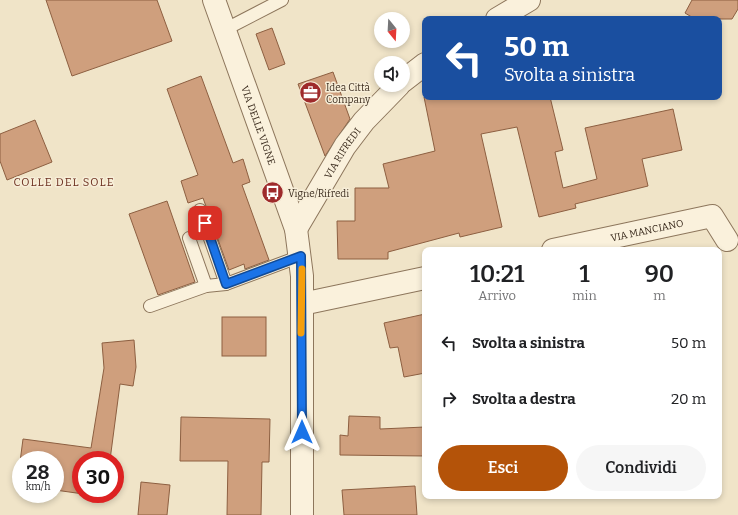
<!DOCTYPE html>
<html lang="it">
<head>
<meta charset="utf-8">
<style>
	body { margin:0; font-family:Bitter,serif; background:#f6f6f6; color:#202124; height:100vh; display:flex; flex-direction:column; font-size:15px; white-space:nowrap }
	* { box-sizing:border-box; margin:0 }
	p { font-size:13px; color:#757577 }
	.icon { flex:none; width:22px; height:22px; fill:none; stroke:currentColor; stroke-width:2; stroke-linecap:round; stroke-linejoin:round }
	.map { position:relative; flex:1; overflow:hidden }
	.drawer { position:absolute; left:422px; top:247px; width:300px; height:252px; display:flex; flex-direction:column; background:#fff; border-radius:8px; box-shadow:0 2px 6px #0003 }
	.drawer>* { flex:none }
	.guide { position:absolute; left:422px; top:16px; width:300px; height:84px; border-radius:8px; box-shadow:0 2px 6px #0003; background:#1a4fa0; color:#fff; overflow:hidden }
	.needle { width:26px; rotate:162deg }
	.tools { position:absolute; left:374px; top:12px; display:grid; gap:8px }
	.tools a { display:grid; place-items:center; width:36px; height:36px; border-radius:50%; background:#fff; box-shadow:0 2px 6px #0003; font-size:20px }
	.speed { position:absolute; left:12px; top:451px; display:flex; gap:8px; font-size:20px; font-weight:700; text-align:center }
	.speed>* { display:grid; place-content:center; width:52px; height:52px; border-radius:50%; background:#fff; box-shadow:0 2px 6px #0003; line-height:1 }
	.speed small { font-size:10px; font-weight:400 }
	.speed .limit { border:6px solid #d22; background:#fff; color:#111 }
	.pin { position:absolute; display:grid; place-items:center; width:34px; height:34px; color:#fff; margin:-17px; border-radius:8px; box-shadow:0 2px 6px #0006 }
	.me { position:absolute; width:44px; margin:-22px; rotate:0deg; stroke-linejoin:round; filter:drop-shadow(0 0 3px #0008) }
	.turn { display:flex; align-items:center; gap:14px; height:84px; padding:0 16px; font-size:18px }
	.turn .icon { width:52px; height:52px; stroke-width:2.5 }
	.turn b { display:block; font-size:28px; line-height:34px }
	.eta { display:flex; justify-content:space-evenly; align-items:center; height:68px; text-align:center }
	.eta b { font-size:24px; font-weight:600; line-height:28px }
	.button { display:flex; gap:8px; margin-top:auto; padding:8px 16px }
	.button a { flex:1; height:46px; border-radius:24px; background:#b45309; color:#fff; font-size:16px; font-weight:600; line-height:46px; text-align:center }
	.button a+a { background:#f6f6f6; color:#202124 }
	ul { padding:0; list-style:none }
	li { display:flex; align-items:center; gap:12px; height:56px; padding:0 16px }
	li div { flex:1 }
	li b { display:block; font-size:15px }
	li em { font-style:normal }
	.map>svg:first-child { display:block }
	.building { fill:#cf9f7d; stroke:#8d5f41 }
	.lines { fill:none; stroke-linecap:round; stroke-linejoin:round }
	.lane-casing { stroke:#8d765c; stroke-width:14 }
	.street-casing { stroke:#8d765c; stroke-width:24 }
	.lane { stroke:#faf1dc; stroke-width:12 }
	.street { stroke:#faf1dc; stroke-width:22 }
	.route-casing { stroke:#114b97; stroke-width:10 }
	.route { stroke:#1a73e8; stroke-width:7 }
	.slow { stroke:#f59e0b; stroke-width:7 }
	.labels { text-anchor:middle; stroke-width:3; stroke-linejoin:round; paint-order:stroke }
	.poi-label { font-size:10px; fill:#3d2e20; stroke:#f7eed8; text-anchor:start }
	.street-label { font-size:10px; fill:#3d2e20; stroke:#f7eed8 }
	.neighbourhood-label { font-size:11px; letter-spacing:1px; fill:#6b2e1e; stroke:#f7eed8 }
</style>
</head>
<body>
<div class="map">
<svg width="738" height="515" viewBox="0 0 738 515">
	<rect width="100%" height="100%" fill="#f0e4c8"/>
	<g class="building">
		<polygon points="46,0 157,0 172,41 72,76"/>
		<polygon points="692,0 738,0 738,9 732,19 695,19 685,13"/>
		<polygon points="272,28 285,64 269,70 256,34"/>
		<polygon points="333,72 350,119 325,156 298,84"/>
		<polygon points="201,76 233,163 243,159 250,182 242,185 269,260 245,269 244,264 229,270 203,198 188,203 181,181 198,175 167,89"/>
		<polygon points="424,97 550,97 563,150 555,152 563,188 597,179 585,128 673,109 682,150 642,159 648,186 575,204 576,208 539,217 517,127 481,134 502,227 460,237 459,233 388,252 388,259 338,259 337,221 355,221 355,188 389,188 383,164 435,151"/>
		<polygon points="35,120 52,162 7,180 0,161 0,134"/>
		<polygon points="167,201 195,282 158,295 129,214"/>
		<polygon points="425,314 425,373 404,377 398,347 390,348 384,323"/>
		<rect x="222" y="317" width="44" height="39"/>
		<polygon points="134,340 136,367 133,386 120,384 110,460 81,460 81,494 105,494 105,497 55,490 55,460 21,460 21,486 17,485 23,439 91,448 104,368 102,343"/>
		<polygon points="349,416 380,417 380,429 425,427 425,456 340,455 340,435 348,436"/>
		<polygon points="181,417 270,419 269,462 262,462 261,515 227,515 228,461 180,461"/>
		<polygon points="141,482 170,485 167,515 138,515"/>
		<polygon points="415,486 417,515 344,515 342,490"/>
	</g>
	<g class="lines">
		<defs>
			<g id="lane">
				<polyline points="224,30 282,0"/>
				<polyline points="200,210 226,284"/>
				<polyline points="189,238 206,286"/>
				<polyline points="150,306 206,286 226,284 301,256"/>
			</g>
			<g id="street">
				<path id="s1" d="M214 0 296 229 302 276V515"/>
				<polyline points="497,19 529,0"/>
				<polyline points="403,81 425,64"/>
				<path id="s2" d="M296 229 345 146 364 121 399 85"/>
				<path id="s3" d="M553 250 712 216 727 240"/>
				<polyline points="302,304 425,278"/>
			</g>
		</defs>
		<use href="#lane" class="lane-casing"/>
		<use href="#street" class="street-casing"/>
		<use href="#lane" class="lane"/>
		<use href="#street" class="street"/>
	</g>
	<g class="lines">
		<defs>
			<polyline id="route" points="205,223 226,284 301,256 302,432"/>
		</defs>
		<use href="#route" class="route-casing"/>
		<use href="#route" class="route"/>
		<polyline class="slow" points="301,333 302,269"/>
	</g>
	<defs>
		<symbol id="office-disc" viewBox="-11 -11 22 22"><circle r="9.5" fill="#9e2a2b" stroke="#f7eed8"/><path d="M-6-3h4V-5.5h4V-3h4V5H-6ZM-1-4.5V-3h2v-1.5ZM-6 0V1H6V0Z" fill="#fff"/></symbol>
		<symbol id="bus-disc" viewBox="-11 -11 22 22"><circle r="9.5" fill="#9e2a2b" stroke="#f7eed8"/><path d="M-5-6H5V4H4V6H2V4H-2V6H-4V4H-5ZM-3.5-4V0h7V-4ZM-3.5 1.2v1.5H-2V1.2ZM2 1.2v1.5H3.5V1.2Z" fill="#fff"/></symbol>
	</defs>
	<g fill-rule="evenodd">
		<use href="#office-disc" x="298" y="80" width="25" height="25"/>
		<use href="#bus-disc" x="260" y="180" width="25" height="25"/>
	</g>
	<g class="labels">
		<g class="poi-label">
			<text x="326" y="91">Idea Città<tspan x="326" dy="12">Company</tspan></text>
			<text x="288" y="197">Vigne/Rifredi</text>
		</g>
		<g class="street-label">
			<text dy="4" stroke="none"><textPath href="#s1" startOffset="133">VIA DELLE VIGNE</textPath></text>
			<text dy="4" stroke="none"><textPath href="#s2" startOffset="89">VIA RIFREDI</textPath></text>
			<text dy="4" stroke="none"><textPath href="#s3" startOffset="96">VIA MANCIANO</textPath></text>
		</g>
		<g class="neighbourhood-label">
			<text x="64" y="186">COLLE DEL SOLE</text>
		</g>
	</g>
</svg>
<div class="tools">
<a><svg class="needle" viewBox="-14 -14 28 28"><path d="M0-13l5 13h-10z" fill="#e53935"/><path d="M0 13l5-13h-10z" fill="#757577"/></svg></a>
<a><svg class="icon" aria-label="sound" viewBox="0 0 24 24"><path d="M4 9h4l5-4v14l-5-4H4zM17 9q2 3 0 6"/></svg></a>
</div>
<div class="speed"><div>28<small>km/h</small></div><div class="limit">30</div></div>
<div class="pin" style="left:205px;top:223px;background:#d93025"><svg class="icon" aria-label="arrive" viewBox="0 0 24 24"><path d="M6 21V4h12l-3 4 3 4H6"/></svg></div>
<svg class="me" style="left:302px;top:432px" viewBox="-20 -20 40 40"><path d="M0-17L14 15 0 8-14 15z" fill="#1a73e8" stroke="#fff" stroke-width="4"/></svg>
<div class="guide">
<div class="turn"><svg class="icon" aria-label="left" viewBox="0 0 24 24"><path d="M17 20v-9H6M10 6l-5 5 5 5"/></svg><div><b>50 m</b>Svolta a sinistra</div></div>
</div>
<section class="drawer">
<div class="eta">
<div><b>10:21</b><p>Arrivo</p></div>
<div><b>1</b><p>min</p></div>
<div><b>90</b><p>m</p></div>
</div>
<ul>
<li><svg class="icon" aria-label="left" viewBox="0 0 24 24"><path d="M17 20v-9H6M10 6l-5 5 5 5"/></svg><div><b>Svolta a sinistra</b></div><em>50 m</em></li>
<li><svg class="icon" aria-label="right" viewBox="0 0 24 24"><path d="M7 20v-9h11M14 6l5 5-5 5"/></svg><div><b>Svolta a destra</b></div><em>20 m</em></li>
</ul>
<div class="button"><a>Esci</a><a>Condividi</a></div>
</section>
</div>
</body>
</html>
